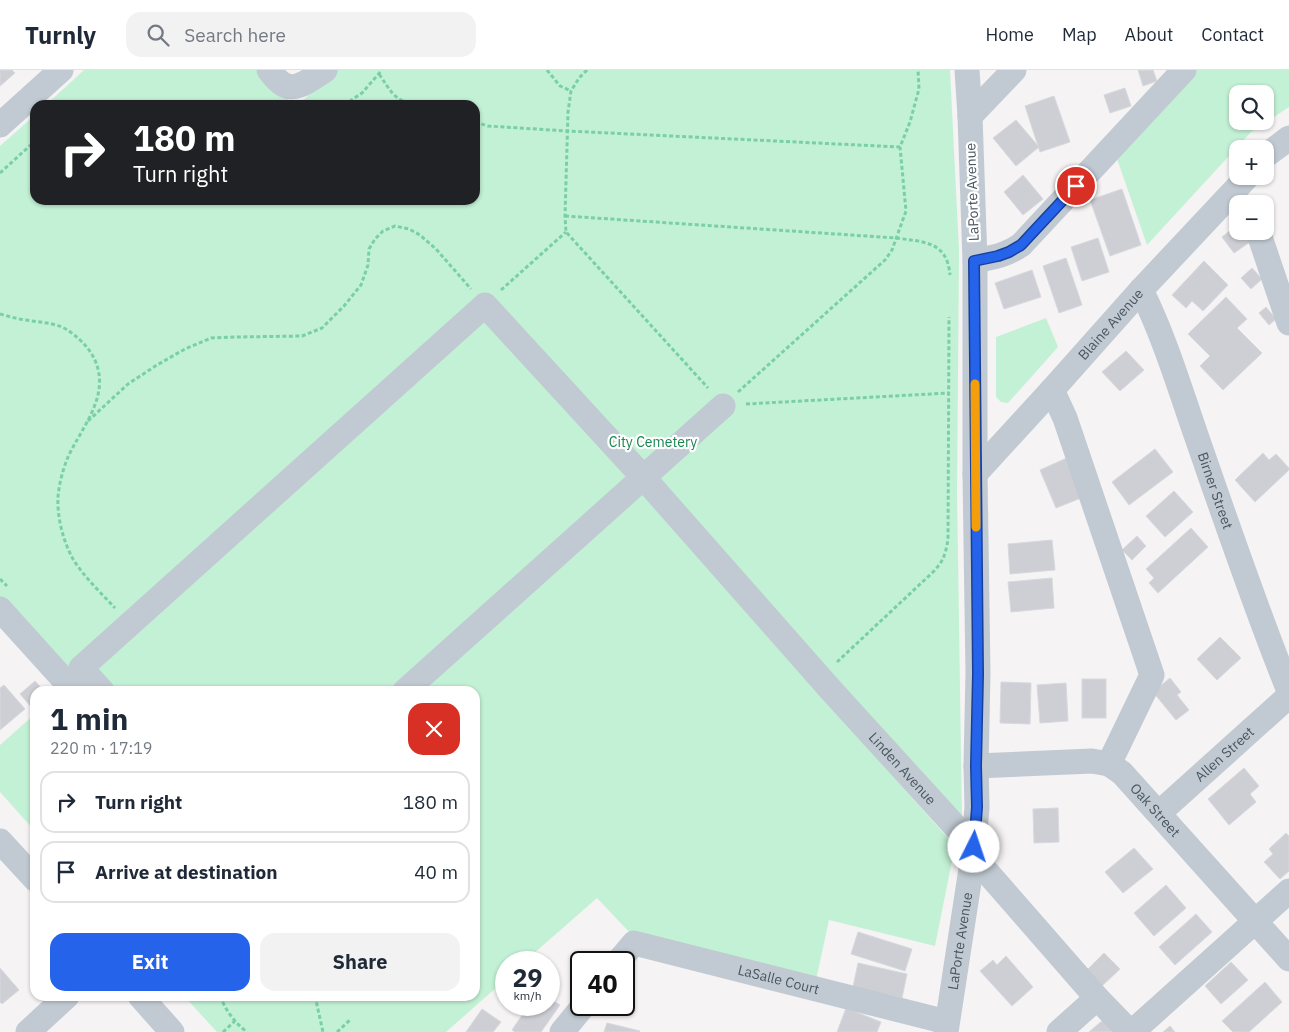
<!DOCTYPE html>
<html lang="en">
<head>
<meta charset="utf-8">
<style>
	body { margin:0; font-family:"IBM Plex Sans",sans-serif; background:#f2f2f3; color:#1f2937; height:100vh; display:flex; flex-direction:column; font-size:19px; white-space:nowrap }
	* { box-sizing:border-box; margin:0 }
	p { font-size:16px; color:#747a83 }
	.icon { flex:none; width:28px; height:28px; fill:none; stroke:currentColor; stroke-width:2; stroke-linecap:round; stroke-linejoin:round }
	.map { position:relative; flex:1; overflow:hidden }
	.details { position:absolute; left:30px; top:616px; width:450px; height:315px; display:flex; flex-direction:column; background:#fff; border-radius:15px; box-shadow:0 1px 4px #0004 }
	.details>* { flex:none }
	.hud { position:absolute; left:30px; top:30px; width:450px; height:105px; border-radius:15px; box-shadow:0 1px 4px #0004; background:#202124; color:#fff; overflow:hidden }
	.tools { position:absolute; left:1229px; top:15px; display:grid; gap:10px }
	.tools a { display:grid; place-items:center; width:45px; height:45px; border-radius:10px; background:#fff; box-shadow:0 1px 4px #0004; font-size:25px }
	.speed { position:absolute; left:495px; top:881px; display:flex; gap:10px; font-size:25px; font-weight:700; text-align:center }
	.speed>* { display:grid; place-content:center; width:65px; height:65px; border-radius:50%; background:#fff; box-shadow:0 1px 4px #0004; line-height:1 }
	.speed small { font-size:12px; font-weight:400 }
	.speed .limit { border:2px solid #111; border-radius:8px; background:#fff; color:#111 }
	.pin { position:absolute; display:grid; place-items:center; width:42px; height:42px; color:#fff; margin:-21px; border:2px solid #fff; border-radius:50%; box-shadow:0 1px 5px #0007 }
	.me { position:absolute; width:55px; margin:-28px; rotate:4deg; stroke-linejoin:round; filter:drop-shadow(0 0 4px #0008) }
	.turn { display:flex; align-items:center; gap:18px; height:105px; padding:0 20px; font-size:22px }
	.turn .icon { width:65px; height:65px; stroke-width:2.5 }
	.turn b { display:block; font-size:35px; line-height:42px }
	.round { display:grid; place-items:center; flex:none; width:52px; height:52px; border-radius:15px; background:#f2f2f3 }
	.summary { display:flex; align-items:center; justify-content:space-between; height:85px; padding:0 20px }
	h1 { font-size:30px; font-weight:700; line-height:38px }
	.button { display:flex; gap:10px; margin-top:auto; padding:10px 20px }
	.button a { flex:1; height:58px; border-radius:15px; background:#2563eb; color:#fff; font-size:20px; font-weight:700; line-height:58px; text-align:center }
	.button a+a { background:#f2f2f3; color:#1f2937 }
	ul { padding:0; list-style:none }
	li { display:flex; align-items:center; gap:15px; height:62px; margin:0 10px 8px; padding:0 10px; border:2px solid #e0e1e3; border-radius:15px }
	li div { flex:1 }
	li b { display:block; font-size:19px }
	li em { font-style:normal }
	header { display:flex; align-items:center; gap:30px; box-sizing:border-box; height:70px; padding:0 25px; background:#fff; border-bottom:1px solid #e0e1e3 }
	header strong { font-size:24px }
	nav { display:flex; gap:28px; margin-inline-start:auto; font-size:18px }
	.search { width:350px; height:45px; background:#f2f2f3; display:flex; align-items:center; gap:12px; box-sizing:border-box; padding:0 18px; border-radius:15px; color:#747a83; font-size:19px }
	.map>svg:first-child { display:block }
	.green { fill:#c3f1d5; fill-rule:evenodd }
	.building { fill:#cdcfd5; stroke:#d7d9de }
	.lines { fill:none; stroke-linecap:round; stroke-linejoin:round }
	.path { stroke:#7ad0a6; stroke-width:3; stroke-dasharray:4 2.5; stroke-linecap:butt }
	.minor { stroke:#c1cad2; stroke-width:25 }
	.route-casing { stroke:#184099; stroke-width:12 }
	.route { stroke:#2563eb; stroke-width:9 }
	.slow { stroke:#f59e0b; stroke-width:9 }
	.labels { text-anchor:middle; stroke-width:4.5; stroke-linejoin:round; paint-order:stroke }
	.street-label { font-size:14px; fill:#4a5661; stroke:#fff }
	.park-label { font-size:14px; fill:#17864f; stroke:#fff }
</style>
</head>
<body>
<header>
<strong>Turnly</strong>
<div class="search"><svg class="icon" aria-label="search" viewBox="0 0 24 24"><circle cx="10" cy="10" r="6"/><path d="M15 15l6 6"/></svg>Search here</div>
<nav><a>Home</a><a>Map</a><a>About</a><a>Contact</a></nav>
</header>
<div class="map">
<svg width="1289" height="962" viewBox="0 0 1289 962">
	<rect width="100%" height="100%" fill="#f5f3f3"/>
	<g class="green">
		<polygon points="84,0 261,0 293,35 46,35"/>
		<polygon points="336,0 950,0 959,181 957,423 962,749 821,626 955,776 935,876 829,850 816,910 632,865 597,828 524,892 506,892 506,909 446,962 217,962 184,926 475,926 475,621 81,621 0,531 0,76 35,45 35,130 475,130 475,35 298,35"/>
		<path d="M1171 0H1289V37L1251 62 1147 175 1115 83ZM1238 24H1265V51H1238Z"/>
		<polygon points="1046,248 1058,277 1008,333 1001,332 996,327 996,267"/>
		<polygon points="35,644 35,761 0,722 0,675"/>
	</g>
	<g class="building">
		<polygon points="0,0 12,0 15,3 0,16"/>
		<polygon points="1138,0 1153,0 1157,11 1143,16"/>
		<polygon points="1125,18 1131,36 1110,43 1104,25"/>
		<polygon points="1054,26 1070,72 1040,82 1025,36"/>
		<polygon points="1016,50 1039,77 1016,96 993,68"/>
		<polygon points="1023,105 1043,129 1023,145 1004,122"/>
		<polygon points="1122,119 1141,175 1110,186 1090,130"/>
		<polygon points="1237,155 1238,161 1242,161 1250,172 1234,183 1222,167"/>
		<polygon points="1098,168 1109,202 1082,211 1071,177"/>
		<polygon points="1066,188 1082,235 1059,243 1043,196"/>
		<polygon points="1204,191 1228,215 1203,241 1192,231 1186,238 1172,225"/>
		<polygon points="1252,198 1262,209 1251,219 1241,208"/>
		<polygon points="1032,200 1041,227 1004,239 995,213"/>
		<polygon points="1226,227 1247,249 1237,258 1262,283 1223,320 1200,296 1210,286 1188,264"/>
		<polygon points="1266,237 1276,249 1269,255 1259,243"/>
		<polygon points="1126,281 1144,300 1120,321 1102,302"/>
		<polygon points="1155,379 1173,402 1129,435 1112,412"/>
		<polygon points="1263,383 1269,390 1276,384 1289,398 1289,400 1255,432 1235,410"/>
		<polygon points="1069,387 1086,426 1056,438 1040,400"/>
		<polygon points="1174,421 1193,442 1165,467 1146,446"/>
		<polygon points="1191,458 1208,477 1158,523 1149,513 1154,508 1146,499"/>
		<polygon points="1137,466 1146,476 1132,490 1122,480"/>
		<polygon points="1052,470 1055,500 1010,504 1008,474"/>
		<polygon points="1052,508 1054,538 1011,542 1008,512"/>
		<polygon points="1220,567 1241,588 1217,610 1197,589"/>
		<polygon points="1170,608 1181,622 1177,625 1189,640 1176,650 1153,622"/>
		<rect x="1082" y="609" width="24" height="39"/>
		<polygon points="35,611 44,621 35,621 35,635 32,638 20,624"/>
		<polygon points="1001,612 1031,613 1030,654 1000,653"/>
		<polygon points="1066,613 1068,651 1040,653 1037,615"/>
		<polygon points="4,615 25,639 0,660 0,618"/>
		<polygon points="1244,698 1259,716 1250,724 1256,732 1229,755 1208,729"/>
		<polygon points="1058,738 1059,772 1034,773 1033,739"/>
		<polygon points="1286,763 1289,766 1289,801 1280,809 1264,792 1273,784 1269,779"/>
		<polygon points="1134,778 1153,799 1123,823 1105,802"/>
		<polygon points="1166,815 1186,838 1154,866 1134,843"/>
		<polygon points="1196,844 1212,862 1175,895 1159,877"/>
		<polygon points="858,862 912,879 905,901 851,884"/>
		<polygon points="1104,883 1120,899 1102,916 1087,900"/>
		<polygon points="1006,886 1033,917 1012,936 980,901 993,890 997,895"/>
		<polygon points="1231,892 1248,910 1221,934 1205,916"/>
		<polygon points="858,893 907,904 902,928 853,917"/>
		<polygon points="0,898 19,920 2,934 0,932"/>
		<polygon points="1265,912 1282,932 1249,962 1233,962 1222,951"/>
		<polygon points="549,928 560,935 541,962 515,962 512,960 529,935 549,935"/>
		<polygon points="846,938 881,952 877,962 837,962"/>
		<polygon points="482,939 501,952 493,962 466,962"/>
		<polygon points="1103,950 1114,962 1089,962"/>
		<polygon points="607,953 640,961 639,962 604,962"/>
		<polygon points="1170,956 1175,962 1163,962"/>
	</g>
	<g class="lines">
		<g class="path">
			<polyline points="547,0 560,16 571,21"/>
			<polyline points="587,0 579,8 571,21 568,42 565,146 566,162 708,318"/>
			<path d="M379 4C391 21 393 30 415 35"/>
			<polyline points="344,35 362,23 382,0"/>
			<polyline points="475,52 488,56 567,61 900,77"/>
			<polyline points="0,103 35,71"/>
			<path d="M565 146 896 168C924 172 947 171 950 205"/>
			<polyline points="501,220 566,162"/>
			<path d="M0 244C8 246 17 249 26 250 41 253 56 252 69 261 83 271 94 283 98 299 106 331 81 359 68 387 63 399 59 414 58 427 57 447 63 471 73 489 84 507 101 523 115 538"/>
			<polyline points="738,322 885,190 892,180 906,141 900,77 910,52 919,19 918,0"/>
			<polyline points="746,334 949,323"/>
			<polyline points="88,351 128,314 157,295 185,279 211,268 237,267 302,266 322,258 344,236 361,215 368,195 369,179 375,169 383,161 395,156 409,159 420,165 436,179 471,219"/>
			<polyline points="0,509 7,516"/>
			<path d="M837 592 932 503C943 492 945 486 948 470L949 247"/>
			<path d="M220 926C226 941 235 953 247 962"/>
			<polyline points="315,926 323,962"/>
			<polyline points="223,962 235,951"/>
			<polyline points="337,962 350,950"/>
		</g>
		<g class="minor">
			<path d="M269 0C272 4 276 9 280 12 294 25 312 8 325 0"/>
			<polyline points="970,46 1014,0"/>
			<polyline points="0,55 61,0"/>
			<polyline points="1265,86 1289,68"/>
			<polyline points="1258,161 1289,253"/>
			<path d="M975 191C993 187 1005 186 1021 175L1184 0"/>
			<path id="s1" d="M1141 220C1164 266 1179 316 1196 365 1226 451 1255 537 1289 621"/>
			<polyline points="1052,320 1065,348 1152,605 1109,694"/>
			<path id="s2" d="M975 404 1052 320 1141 220 1248 106"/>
			<polyline points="0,539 74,621"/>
			<path id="s3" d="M102 621 81 598 485 235 643 407 830 619 974 777"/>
			<polyline points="405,621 723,336"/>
			<path id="s4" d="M976 696 1092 691 1109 694 1122 703 1289 889"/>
			<path id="s5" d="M1159 743 1289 626"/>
			<polyline points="0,771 35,809"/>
			<polyline points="973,786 1097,928 1130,962"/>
			<path id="s6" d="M618 892 634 873 947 952"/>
			<polyline points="140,926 172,962"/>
			<polyline points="28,962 67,926"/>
			<polyline points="562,962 584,935"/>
			<path id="s7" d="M946 962 973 786 977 737 976 696 978 603 975 404V191L970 46 967 0"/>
			<polyline points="1059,962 1097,928"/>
			<polyline points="1132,962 1289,821"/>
		</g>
	</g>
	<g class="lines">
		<defs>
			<polyline id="route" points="974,777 977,737 976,696 978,604 974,191 998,186 1009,182 1021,175 1076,116"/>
		</defs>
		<use href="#route" class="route-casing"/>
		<use href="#route" class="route"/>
		<polyline class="slow" points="975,314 976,457"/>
	</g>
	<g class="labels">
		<g class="street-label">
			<text transform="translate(972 122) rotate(-92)" y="5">LaPorte Avenue</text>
			<text dy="5" stroke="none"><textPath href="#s2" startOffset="202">Blaine Avenue</textPath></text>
			<text dy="5" stroke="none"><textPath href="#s1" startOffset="214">Birner Street</textPath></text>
			<text dy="5" stroke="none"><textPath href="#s5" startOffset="88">Allen Street</textPath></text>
			<text dy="5" stroke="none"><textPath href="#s3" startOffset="1198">Linden Avenue</textPath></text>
			<text dy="5" stroke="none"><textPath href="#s4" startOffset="199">Oak Street</textPath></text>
			<text dy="5" stroke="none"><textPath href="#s7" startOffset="92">LaPorte Avenue</textPath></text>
			<text dy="5" stroke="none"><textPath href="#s6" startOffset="174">LaSalle Court</textPath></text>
		</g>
		<g class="park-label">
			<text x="653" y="377">City Cemetery</text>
		</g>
	</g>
</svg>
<div class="tools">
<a><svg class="icon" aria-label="search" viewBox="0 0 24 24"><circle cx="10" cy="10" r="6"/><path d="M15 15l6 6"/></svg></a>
<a>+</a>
<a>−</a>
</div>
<div class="speed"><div>29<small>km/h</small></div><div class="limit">40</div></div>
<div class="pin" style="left:1076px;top:116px;background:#d93025"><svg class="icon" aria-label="arrive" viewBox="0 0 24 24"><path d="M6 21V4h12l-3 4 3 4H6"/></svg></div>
<svg class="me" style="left:974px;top:777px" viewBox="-20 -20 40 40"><circle r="19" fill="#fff"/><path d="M0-13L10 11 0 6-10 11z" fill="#2563eb"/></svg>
<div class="hud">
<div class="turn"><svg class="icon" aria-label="right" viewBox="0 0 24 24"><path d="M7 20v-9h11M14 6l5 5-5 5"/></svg><div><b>180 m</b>Turn right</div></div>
</div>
<section class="details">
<div class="summary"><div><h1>1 min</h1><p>220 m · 17:19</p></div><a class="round" style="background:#d93025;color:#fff"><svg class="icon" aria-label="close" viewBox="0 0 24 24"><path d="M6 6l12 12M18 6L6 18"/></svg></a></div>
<ul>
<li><svg class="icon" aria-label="right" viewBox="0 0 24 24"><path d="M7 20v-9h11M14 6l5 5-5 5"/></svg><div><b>Turn right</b></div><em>180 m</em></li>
<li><svg class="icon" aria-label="arrive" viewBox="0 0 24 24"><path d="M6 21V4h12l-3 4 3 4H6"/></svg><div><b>Arrive at destination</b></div><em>40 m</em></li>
</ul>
<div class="button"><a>Exit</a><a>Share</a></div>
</section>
</div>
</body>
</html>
